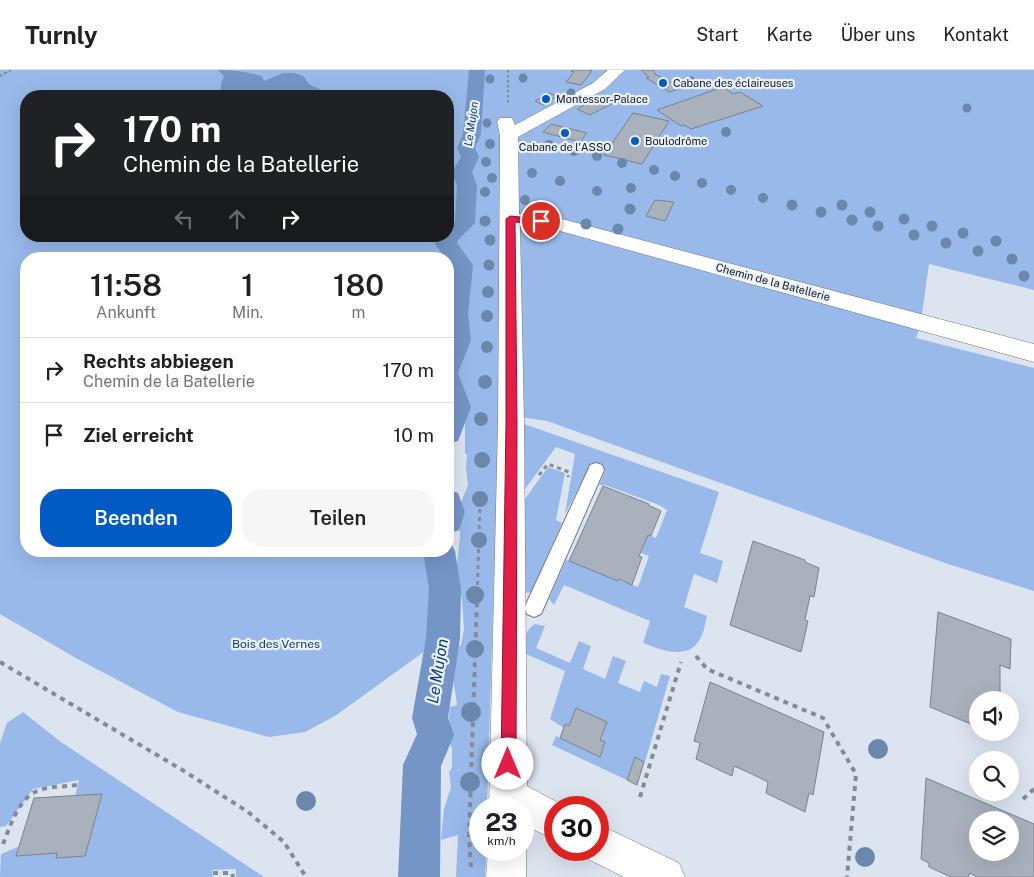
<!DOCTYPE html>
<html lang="de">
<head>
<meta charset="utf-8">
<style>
	body { margin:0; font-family:"Public Sans",sans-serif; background:#f6f6f6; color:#202124; height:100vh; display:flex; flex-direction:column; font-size:19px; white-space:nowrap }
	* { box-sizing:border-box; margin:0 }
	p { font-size:16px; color:#757577 }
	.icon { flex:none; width:28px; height:28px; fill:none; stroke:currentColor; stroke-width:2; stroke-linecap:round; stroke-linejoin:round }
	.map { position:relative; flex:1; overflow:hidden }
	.panel { position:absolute; left:20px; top:182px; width:434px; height:305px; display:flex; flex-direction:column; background:#fff; border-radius:20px; box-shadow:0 5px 20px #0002 }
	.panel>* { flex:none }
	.hud { position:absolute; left:20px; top:20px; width:434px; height:152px; border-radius:20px; box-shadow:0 5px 20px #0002; background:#202124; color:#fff; overflow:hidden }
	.buttons { position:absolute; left:969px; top:621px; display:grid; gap:10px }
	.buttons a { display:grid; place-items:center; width:50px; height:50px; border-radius:50%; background:#fff; box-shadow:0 5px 20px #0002; font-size:25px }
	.speed { position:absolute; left:469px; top:726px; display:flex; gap:10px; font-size:25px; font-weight:700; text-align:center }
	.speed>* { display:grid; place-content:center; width:65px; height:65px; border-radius:50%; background:#fff; box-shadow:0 5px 20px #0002; line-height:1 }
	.speed small { font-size:12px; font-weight:400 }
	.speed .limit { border:8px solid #d22; background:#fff; color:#111 }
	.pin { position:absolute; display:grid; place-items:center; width:42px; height:42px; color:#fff; margin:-21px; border:2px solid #fff; border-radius:50%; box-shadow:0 1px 5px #0007 }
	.me { position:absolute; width:55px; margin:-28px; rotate:0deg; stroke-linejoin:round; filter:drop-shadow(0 0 4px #0008) }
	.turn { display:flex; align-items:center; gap:18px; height:105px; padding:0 20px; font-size:22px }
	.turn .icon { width:65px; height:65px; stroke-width:2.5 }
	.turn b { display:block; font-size:35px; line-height:42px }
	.lanes { display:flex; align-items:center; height:48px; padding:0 20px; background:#0003; justify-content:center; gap:25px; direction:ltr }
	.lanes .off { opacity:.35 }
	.eta { display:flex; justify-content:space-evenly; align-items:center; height:85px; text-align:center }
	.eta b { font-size:30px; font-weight:600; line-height:35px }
	.cta { display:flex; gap:10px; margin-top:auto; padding:10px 20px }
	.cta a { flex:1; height:58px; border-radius:20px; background:#005ac3; color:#fff; font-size:20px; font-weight:600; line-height:58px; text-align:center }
	.cta a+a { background:#f6f6f6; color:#202124 }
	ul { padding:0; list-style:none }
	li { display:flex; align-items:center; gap:15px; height:65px; padding:0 20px; border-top:1px solid #e0e0e0 }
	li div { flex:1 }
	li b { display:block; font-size:19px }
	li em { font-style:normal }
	header { display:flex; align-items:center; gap:30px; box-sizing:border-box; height:70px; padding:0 25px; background:#fff; border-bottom:1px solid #e0e0e0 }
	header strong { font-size:24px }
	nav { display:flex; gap:28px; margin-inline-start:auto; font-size:18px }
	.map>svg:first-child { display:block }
	.green { fill:#98b9ea; fill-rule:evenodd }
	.water { fill:#7495c5 }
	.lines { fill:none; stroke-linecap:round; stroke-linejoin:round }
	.canal { fill:#7495c5; fill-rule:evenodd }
	.building { fill:#a9b1bc; stroke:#7a828c; fill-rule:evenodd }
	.lane-casing { stroke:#727983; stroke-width:2 }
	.street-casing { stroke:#727983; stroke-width:1 }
	.path-far2 { stroke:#858b94; stroke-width:2; stroke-dasharray:2.5 2.5; stroke-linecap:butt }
	.path-far1 { stroke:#858b94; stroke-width:3; stroke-dasharray:4 4; stroke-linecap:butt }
	.path { stroke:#858b94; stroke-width:4; stroke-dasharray:5 5; stroke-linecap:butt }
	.lane { fill:#fff; fill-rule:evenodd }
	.street { fill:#fff; fill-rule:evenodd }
	.tree { fill:#6c87ac }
	.route { fill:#e11d48; stroke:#92132f }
	.poi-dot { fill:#005ac3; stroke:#e9f1fd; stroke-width:2 }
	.labels { text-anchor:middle; stroke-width:4.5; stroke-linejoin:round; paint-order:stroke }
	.far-poi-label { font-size:11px; fill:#15181c; stroke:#e9f1fd; text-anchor:start }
	.far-water-label { font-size:11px; font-style:italic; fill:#0f3a75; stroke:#e9f1fd }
	.far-street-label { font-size:11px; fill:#15181c; stroke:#e9f1fd }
	.park-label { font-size:12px; fill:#103b75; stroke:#e9f1fd }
	.near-water-label { font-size:16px; font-style:italic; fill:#0f3a75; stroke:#e9f1fd }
</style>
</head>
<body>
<header>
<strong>Turnly</strong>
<nav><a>Start</a><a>Karte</a><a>Über uns</a><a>Kontakt</a></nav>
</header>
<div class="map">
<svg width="1034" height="807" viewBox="0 0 1034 807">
	<rect width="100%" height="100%" fill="#dce4f0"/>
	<g class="green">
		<path d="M0 0H1034V220L929 194 922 244 1034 276 922 251 916 268 1034 298V521L945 493 547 351 499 344 487 737 480 738V780H486L485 807H456L458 765 441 770 444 739 451 717 449 702 452 698V679L447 665 450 637 457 635C455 616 450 599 450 580L461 575 464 559 462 529 458 521 457 495 460 467 458 440 468 415 466 399 467 385 465 383V339L458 338 448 363V189H26V481H439L445 519 443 568 335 646 305 662 269 667 178 642 74 587 0 544ZM26 26H448V166H26Z"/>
		<path d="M524 354 719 422 700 483 723 491 717 513 694 504 684 537 707 546C705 553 704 563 700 569 688 591 661 580 643 573L650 551 564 515 554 535 549 529 566 490 638 517 649 486 641 483 648 465 656 468 667 440 659 435 605 415H599L605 401 590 396 565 444 575 384 556 377 525 419Z"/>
		<polygon points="548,397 565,403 556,450 562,453 531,522 525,523 525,429"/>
		<path d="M535 554 545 556 536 578 570 593 579 571 591 576 583 599 605 609 613 586 626 591 618 613 640 622 644 611 657 617 661 604 670 606 645 692 635 688 627 710 552 675 556 666 600 687 605 673 600 670 607 652 576 638 569 656 564 658 550 649 565 601 526 584C525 572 523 561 535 554Z"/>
		<polygon points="23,642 61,672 264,807 236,807 236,799 212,800 213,807 0,807 1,784 18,777 16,786 57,783 56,788 85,786 102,724 75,726 79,710 33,719 6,756 0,757 0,673 7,653"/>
	</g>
	<path class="water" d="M218 0C233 0 247 2 262 6L264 11 283 3H294L303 6 310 15 336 26H221V14L224 6Z"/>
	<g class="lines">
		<g class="canal">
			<polygon points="469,0 485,0 481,64 475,78 479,87 472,102 477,116 475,153 458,170 457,173 473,195 468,244 471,270 458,303 471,337 458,371 448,374 448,219 451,196 435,174 438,166 448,166 448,157 455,151 457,116 452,102 461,87 457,78 463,64"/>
			<polygon points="448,419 458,423 465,442 459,460 448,464"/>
			<polygon points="448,470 450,471 455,481 461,519 460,568 448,648 454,665 441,696 440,807 398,807 403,695 417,664 412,648 426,568 429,519 423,481 448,481"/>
		</g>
	</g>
	<g class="building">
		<polygon points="573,0 588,0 592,1 581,15 566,12 574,2 571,1"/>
		<polygon points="641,0 653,0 655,4 681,18 670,22 646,8 649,7"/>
		<polygon points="723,17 733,24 740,22 763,36 691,59 684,55 681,56 657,40"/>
		<polygon points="549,23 557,26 543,35 535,31"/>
		<polygon points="601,26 615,32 590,45 577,39"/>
		<polygon points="633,43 669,51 642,94 604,85"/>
		<polygon points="551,54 587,63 580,72 543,62"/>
		<polygon points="655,130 674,132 665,151 646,146"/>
		<polygon points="603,416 649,434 648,435 661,441 651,466 648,465 639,486 642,487 632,515 619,509 618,511 569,491"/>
		<polygon points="753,471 805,490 805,492 819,498 814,527 810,526 805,550 808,551 801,582 730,555"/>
		<polygon points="938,542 1011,569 1010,599 1000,595 1000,630 978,630 978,657 930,637"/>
		<polygon points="710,612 824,662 813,725 809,723 805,742 766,723 768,712 752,704 734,696 732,706 696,689 700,673 694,671"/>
		<polygon points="576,638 607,652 600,670 605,672 600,687 560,668 565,654 569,656"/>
		<polygon points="635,687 644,692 637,715 627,710"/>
		<path d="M926 708 1034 754V807H978L969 803V807H951L929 797V793L921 789ZM978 750H1010V782H978Z"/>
		<polygon points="102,724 85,786 56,788 57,783 16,786 34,728"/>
	</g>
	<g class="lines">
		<defs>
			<polygon id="lane" points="596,393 602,395 604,400 541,544 534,547 527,544 525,538 527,532 588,400 590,395"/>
			<g id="street">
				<polygon points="608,0 625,0 605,19 518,67 519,144 562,149 1034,274 1034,292 560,161 520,156 524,353 527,716 568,738 555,738 555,770 522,754 522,738 489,738 498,353 500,65 497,52 500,48 512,48 515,55 593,13"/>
				<polygon points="598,754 679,793 685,807 624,807 584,787 582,780 598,780"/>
				<polygon points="522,771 526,780 526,807 486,807 488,780 522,780"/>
			</g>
		</defs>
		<use href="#lane" class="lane-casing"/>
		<use href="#street" class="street-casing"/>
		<g class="path-far2">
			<polyline points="508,0 508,34"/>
			<polyline points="0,6 11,0"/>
		</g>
		<g class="path-far1">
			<polyline points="539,405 548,394 569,402 568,407"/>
			<polyline points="477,531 480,431"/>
		</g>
		<g class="path">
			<polyline points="696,586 707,599 823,648 856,704 847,807"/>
			<polyline points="0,592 184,701 248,742 284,772 306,807"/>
			<polyline points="640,727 681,592"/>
			<polyline points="1023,729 1034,719"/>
			<path d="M3 774C10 757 18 729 37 721 49 716 64 717 77 715"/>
			<polyline points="471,797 469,767 477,529"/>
			<polyline points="213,803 232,803 233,807"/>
		</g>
		<use href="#lane" class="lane"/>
		<use href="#street" class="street"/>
	</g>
	<g class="tree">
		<circle cx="523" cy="8" r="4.5"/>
		<circle cx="490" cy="9" r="4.5"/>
		<circle cx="691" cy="11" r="4.5"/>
		<circle cx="571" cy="23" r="4.5"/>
		<circle cx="967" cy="38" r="4.5"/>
		<circle cx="487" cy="53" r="4.5"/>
		<circle cx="726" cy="62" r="5"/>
		<circle cx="490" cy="74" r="5"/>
		<circle cx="549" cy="75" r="5"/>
		<circle cx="529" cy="79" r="5"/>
		<circle cx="574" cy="81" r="5"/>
		<circle cx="597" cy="86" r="5"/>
		<circle cx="486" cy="92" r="5"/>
		<circle cx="622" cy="93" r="5"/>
		<circle cx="654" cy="100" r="5"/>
		<circle cx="532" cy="103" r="5"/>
		<circle cx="675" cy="106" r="5"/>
		<circle cx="492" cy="108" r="5"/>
		<circle cx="560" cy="111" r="5"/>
		<circle cx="702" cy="113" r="5"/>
		<circle cx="631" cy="118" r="5"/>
		<circle cx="731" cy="120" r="5"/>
		<circle cx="597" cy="121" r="5"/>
		<circle cx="485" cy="122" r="5"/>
		<circle cx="763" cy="128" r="5"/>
		<circle cx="525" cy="130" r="5"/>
		<circle cx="792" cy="135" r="5.5"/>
		<circle cx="842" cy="135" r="5.5"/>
		<circle cx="630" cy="139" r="5.5"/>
		<circle cx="821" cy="142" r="5.5"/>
		<circle cx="870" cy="142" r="5.5"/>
		<circle cx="555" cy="145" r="5.5"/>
		<circle cx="904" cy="149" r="5.5"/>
		<circle cx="852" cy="150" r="5.5"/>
		<circle cx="485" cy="151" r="5.5"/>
		<circle cx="586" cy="154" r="5.5"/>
		<circle cx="878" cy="156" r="5.5"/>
		<circle cx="932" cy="156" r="5.5"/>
		<circle cx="618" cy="159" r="5.5"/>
		<circle cx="963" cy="163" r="5.5"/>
		<circle cx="914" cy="165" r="5.5"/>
		<circle cx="490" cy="170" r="5.5"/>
		<circle cx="996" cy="171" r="5.5"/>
		<circle cx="946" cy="173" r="5.5"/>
		<circle cx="978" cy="181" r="5.5"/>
		<circle cx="1012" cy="189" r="5.5"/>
		<circle cx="489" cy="195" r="5.5"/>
		<circle cx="1024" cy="206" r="5.5"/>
		<circle cx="488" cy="222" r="6"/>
		<circle cx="487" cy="246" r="6"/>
		<circle cx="487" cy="277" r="6"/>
		<circle cx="485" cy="312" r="7"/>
		<circle cx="481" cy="349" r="7"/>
		<circle cx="482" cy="390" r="8"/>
		<circle cx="480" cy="429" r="8"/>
		<circle cx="479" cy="470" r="8"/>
		<circle cx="475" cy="525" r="9"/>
		<circle cx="475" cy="579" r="9"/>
		<circle cx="471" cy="642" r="10"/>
		<circle cx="878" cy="679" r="10"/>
		<circle cx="470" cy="712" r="10"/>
		<circle cx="306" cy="731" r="10"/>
		<circle cx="865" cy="787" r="10"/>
	</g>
	<polygon class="route" points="510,146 541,149 546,151 541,154 515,152 517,352 516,694 513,699 508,701 503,699 501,694 506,352 506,149"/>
	<g class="poi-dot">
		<circle cx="663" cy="13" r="5"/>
		<circle cx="546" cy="29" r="5"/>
		<circle cx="565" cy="63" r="5"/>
		<circle cx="635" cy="71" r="5"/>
	</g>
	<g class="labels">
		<g class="far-poi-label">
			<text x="673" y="17">Cabane des éclaireuses</text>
			<text x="556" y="33">Montessor-Palace</text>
			<text x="645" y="75">Boulodrôme</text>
			<text x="565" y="81" text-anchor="middle">Cabane de l'ASSO</text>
		</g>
		<g class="far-water-label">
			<text transform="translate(471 54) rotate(-82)" y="4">Le Mujon</text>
		</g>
		<g class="far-street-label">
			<text transform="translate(773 212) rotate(15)" y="4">Chemin de la Batellerie</text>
		</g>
		<g class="park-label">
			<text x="276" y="578">Bois des Vernes</text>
		</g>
		<g class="near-water-label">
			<text transform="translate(437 601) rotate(-81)" y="6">Le Mujon</text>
		</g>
	</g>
</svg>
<div class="buttons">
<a><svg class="icon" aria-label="sound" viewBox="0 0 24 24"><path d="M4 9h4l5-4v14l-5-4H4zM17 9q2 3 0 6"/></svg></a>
<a><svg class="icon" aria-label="search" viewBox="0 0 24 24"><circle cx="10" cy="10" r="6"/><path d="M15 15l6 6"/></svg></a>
<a><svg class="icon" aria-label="layers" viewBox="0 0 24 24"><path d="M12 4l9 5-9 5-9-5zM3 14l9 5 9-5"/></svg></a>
</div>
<div class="speed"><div>23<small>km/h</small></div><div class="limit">30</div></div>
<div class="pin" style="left:541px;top:151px;background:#d93025"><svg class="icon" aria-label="arrive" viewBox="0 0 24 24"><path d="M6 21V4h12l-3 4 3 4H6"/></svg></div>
<svg class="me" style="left:508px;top:694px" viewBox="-20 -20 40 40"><circle r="19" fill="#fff"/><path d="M0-13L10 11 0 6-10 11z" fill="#e11d48"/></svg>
<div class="hud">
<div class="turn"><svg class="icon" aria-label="right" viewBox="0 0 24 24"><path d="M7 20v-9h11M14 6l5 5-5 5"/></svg><div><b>170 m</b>Chemin de la Batellerie</div></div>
<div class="lanes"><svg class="icon off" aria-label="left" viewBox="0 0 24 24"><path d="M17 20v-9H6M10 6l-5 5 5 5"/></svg><svg class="icon off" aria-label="ahead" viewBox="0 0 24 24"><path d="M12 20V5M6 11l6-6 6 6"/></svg><svg class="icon" aria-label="right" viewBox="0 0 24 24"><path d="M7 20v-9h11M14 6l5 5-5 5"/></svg></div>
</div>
<section class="panel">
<div class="eta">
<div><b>11:58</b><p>Ankunft</p></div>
<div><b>1</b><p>Min.</p></div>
<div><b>180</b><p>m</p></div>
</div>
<ul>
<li><svg class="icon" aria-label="right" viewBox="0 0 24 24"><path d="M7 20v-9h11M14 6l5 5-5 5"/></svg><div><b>Rechts abbiegen</b><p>Chemin de la Batellerie</p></div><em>170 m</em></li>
<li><svg class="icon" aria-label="arrive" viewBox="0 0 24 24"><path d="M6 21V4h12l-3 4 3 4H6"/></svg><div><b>Ziel erreicht</b></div><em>10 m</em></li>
</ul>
<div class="cta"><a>Beenden</a><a>Teilen</a></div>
</section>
</div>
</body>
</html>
